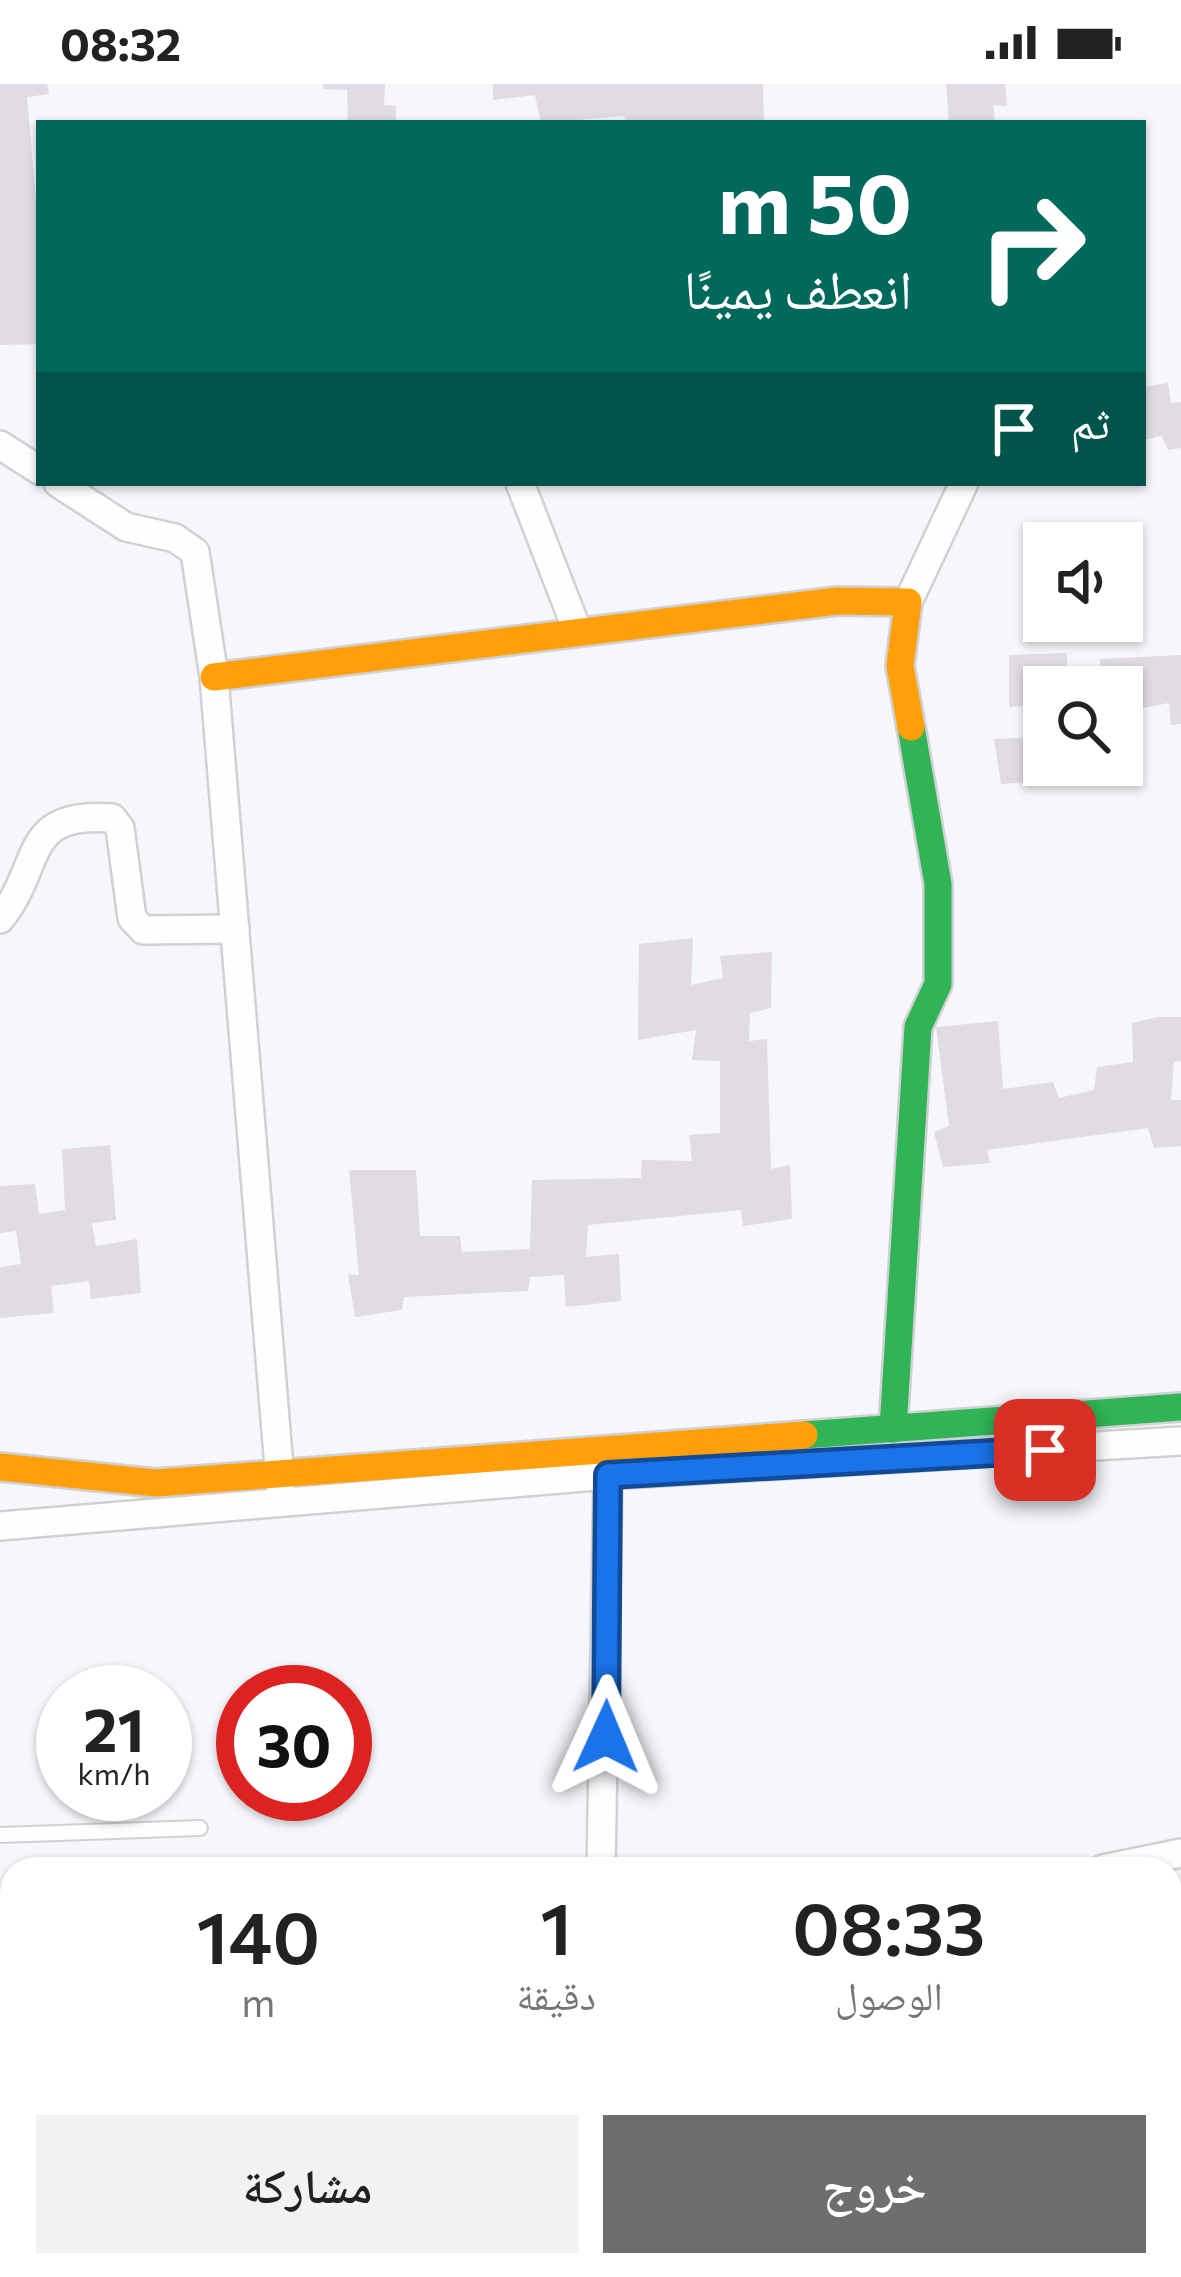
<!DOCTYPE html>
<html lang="ar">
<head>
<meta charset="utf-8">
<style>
	body { margin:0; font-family:Commissioner,"Noto Naskh Arabic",sans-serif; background:#f2f2f2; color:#222; direction:rtl; height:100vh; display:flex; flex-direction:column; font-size:45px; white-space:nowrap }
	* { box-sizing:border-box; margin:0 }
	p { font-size:39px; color:#767676 }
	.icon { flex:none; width:66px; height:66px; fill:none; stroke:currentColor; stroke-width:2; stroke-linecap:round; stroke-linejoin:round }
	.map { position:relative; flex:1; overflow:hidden; direction:ltr }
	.side { position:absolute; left:0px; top:1773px; width:1182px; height:420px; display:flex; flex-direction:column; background:#fff; border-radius:36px 36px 0 0; box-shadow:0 3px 9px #0004; direction:rtl }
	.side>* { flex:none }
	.banner { position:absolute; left:36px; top:36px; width:1110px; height:366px; border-radius:0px; box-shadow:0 3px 9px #0004; direction:rtl; background:#00695c; color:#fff; overflow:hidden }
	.buttons { position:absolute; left:1023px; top:438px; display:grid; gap:24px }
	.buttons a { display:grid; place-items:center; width:120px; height:120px; border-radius:0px; background:#fff; box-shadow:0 3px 9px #0004; font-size:60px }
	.speed { position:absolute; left:36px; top:1581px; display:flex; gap:24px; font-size:60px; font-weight:700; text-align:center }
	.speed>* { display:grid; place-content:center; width:156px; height:156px; border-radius:50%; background:#fff; box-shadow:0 3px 9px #0004; line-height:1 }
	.speed small { font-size:30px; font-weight:400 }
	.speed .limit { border:18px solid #d22; background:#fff; color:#111 }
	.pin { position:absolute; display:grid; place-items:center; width:102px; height:102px; color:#fff; margin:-51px; border-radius:24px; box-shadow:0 6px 18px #0006 }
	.me { position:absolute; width:132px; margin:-66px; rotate:1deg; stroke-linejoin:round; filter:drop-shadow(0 0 9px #0008) }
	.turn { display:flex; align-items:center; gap:42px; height:252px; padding:0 36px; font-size:54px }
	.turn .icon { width:156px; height:156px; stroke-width:2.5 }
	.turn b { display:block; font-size:84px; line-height:102px }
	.then { display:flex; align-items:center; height:114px; padding:0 36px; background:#0003; gap:24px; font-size:45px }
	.eta { display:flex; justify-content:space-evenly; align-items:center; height:204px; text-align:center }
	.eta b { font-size:72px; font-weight:600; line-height:84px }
	.button { display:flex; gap:24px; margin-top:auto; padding:24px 36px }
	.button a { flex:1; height:138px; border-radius:0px; background:#6d6e70; color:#fff; font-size:48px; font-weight:600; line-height:138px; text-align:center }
	.button a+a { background:#f2f2f2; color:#222 }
	.status { display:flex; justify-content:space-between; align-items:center; height:84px; padding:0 60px; background:#fff; direction:ltr }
	.status svg { height:33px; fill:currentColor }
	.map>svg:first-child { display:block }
	.built { fill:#e6eaf1 }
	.building { fill:#e1dbe3 }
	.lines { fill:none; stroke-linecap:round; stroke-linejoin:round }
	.lane-casing { stroke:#d0d1d3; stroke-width:18 }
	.street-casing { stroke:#d0d1d3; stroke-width:32 }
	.fast-casing { stroke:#d0d1d3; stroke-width:32 }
	.slow-casing { stroke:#d0d1d3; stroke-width:32 }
	.lane { stroke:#fefefe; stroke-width:14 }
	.street { stroke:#fefefe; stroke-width:27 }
	.fast { stroke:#30b455; stroke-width:27 }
	.slow { stroke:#ff9f0a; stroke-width:27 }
	.route-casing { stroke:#114b97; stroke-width:30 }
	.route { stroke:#1a73e8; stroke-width:21 }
</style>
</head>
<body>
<div class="status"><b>08:32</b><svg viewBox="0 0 49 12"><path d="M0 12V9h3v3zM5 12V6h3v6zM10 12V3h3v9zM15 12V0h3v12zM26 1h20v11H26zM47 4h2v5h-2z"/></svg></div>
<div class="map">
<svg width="1181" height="2193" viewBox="0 0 1181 2193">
	<rect width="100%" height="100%" fill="#f5f7fa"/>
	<polygon class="built" points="10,1891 12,2049 0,2050 0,1892"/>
	<g class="building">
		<polygon points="0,0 47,0 49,10 27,13 39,154 39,260 0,261"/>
		<polygon points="323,0 385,0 384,21 396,22 396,39 348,39 347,6 323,5"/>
		<polygon points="493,0 763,0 764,39 626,39 624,32 541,39 535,11 493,16"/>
		<polygon points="946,0 1005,0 1007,22 993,21 995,37 949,39"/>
		<polygon points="1168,299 1171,319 1181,318 1181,364 1168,366 1162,352 1143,356 1143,303"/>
		<polygon points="1067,569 1067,591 1101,591 1100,575 1181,571 1181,640 1171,641 1169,619 1122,628 1122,603 1044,603 1044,620 1009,623 1009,571"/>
		<polygon points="1044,653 1044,681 1071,681 1072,695 1001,700 994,655"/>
		<polygon points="693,854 691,901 723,894 720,872 772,868 771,924 750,929 749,957 767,955 771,1085 790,1081 792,1135 743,1142 741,1126 588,1141 586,1173 619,1170 621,1217 566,1223 564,1191 530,1193 528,1207 404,1213 402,1226 355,1233 348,1190 359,1191 349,1086 416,1086 420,1152 460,1152 462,1168 530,1165 532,1096 641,1094 642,1076 692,1077 689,1051 720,1049 720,977 692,976 696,946 638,956 639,860"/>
		<polygon points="1158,933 1181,933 1181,977 1174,978 1171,1016 1181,1016 1181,1062 1154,1064 1148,1044 987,1066 990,1079 943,1083 934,1048 949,1042 936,943 998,937 1003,1005 1053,998 1059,1014 1094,1006 1097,983 1133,978 1132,939"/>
		<polygon points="110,1061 116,1136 92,1139 96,1162 137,1155 141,1209 91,1215 89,1197 51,1202 54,1229 0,1234 0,1183 21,1180 16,1147 0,1149 0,1102 35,1100 39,1130 65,1126 62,1065"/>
	</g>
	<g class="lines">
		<defs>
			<polyline id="lane" points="0,1751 200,1744"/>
			<g id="street">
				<polyline points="0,361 39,386"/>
				<polyline points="58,399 126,443 175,454 195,468 214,593 281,1408"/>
				<polyline points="520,399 577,546"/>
				<polyline points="908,518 964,399"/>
				<path d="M0 835C44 781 20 727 112 734L120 744 132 834 143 846 235 845"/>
				<polyline points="0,1442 608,1391 1181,1357"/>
				<polyline points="601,1785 608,1391"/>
				<polyline points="1103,1785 1181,1769"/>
				<polyline points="159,2181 161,2193"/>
			</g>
			<g id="fast">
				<polyline points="893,1345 918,943 938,900 938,800 911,643"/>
				<polyline points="804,1351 1181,1323"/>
			</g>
			<g id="slow">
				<polyline points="214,593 837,517 908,518 900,582 911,643"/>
				<polyline points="0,1383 156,1399 804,1351"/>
			</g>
		</defs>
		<use href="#lane" class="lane-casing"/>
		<use href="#street" class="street-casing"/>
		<use href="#fast" class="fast-casing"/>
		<use href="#slow" class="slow-casing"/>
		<use href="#lane" class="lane"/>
		<use href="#street" class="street"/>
		<use href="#fast" class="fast"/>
		<use href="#slow" class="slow"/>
	</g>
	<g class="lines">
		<defs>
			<polyline id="route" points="606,1653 608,1391 1045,1366"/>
		</defs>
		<use href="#route" class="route-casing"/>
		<use href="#route" class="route"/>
	</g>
</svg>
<div class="buttons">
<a><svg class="icon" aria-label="sound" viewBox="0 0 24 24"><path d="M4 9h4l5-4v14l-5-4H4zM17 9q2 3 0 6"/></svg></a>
<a><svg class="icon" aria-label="search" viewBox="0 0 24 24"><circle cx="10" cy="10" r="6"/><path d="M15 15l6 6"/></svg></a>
</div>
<div class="speed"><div>21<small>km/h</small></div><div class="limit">30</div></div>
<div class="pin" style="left:1045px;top:1366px;background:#d93025"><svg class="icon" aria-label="arrive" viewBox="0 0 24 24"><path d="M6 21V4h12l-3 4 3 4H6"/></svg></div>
<svg class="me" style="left:606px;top:1653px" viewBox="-20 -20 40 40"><path d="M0-17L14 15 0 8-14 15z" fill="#1a73e8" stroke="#fff" stroke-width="4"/></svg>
<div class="banner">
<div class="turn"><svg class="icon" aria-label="right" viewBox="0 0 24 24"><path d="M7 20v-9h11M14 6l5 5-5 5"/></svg><div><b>50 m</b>انعطف يمينًا</div></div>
<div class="then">ثم<svg class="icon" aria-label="arrive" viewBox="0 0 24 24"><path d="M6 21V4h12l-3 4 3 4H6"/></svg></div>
</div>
<section class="side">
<div class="eta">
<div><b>08:33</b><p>الوصول</p></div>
<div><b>1</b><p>دقيقة</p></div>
<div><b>140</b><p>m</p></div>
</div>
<div class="button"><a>خروج</a><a>مشاركة</a></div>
</section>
</div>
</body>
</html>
